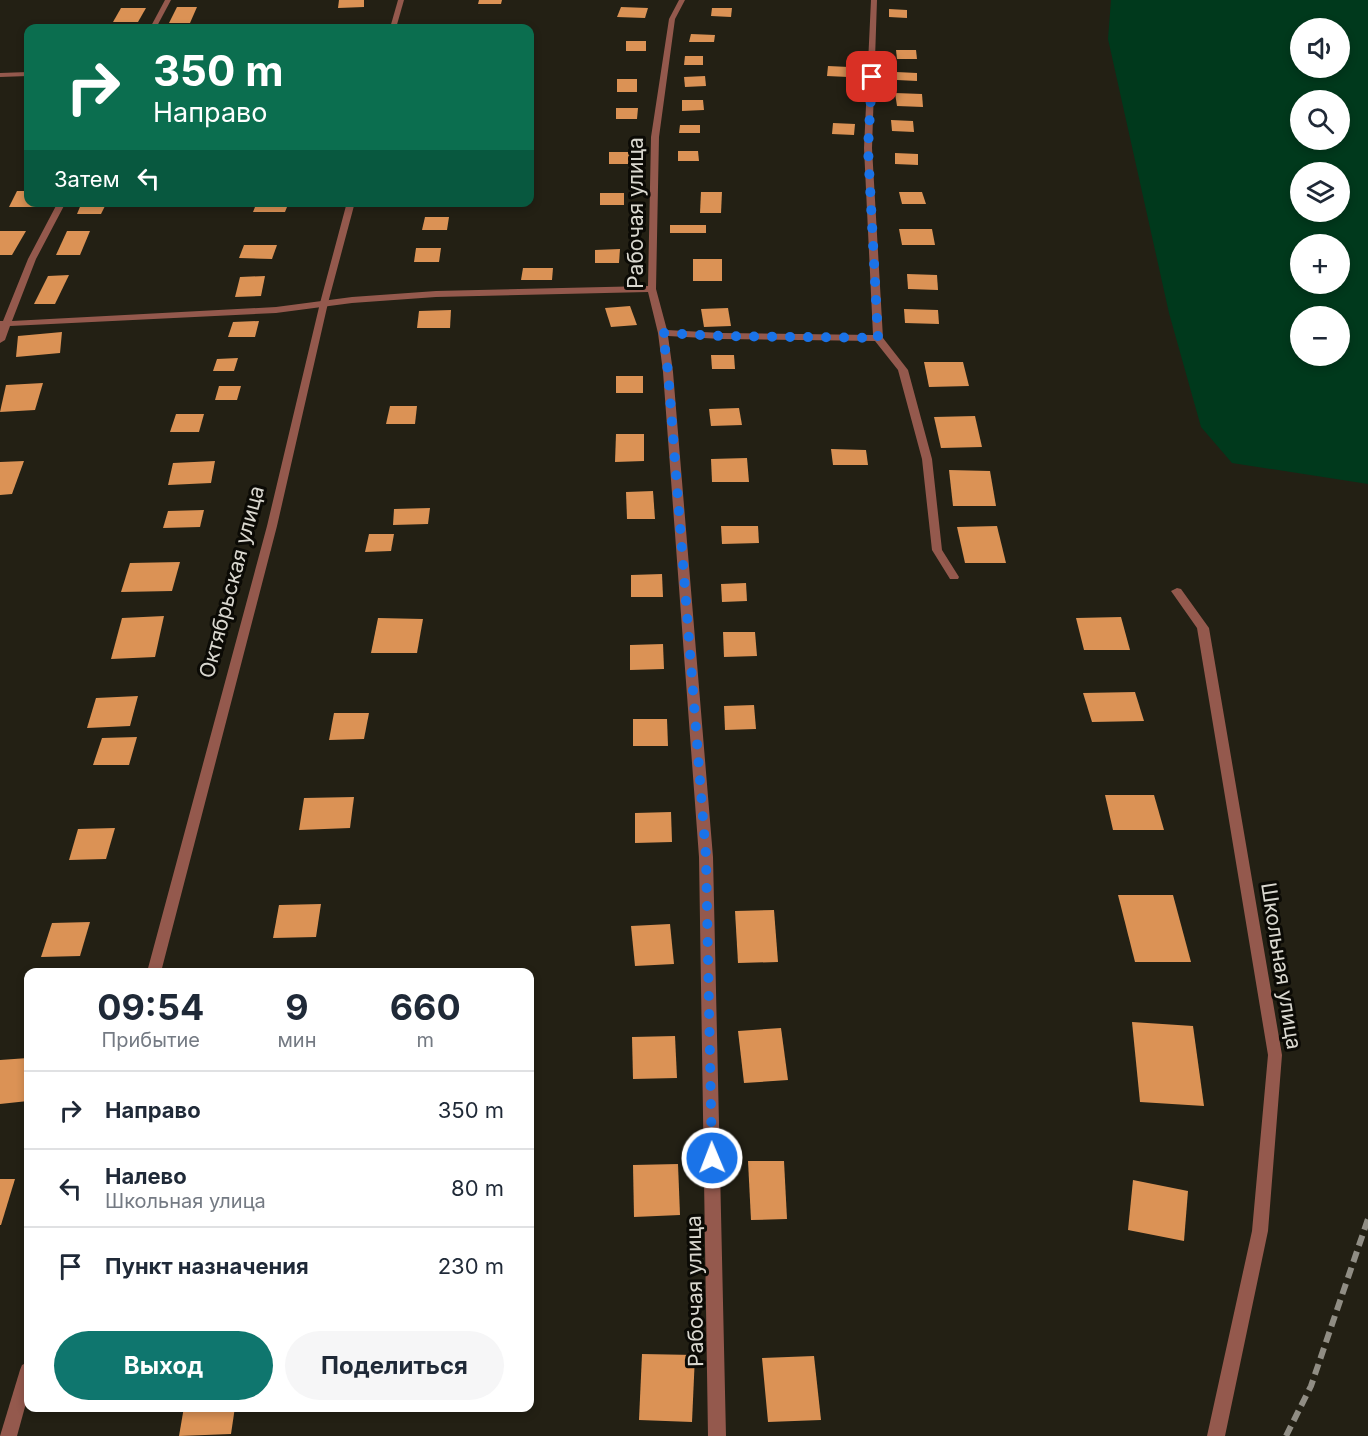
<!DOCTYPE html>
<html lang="ru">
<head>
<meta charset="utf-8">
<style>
	body { margin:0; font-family:Inter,sans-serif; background:#f6f6f7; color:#1f2937; height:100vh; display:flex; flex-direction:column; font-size:22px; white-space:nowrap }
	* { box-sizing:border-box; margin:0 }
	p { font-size:20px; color:#747a83 }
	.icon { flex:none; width:33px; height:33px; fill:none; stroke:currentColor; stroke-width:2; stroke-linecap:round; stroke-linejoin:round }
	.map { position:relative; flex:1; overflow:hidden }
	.side { position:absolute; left:24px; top:968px; width:510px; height:444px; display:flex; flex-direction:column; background:#fff; border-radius:12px; box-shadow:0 3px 9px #0003 }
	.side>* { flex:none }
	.hud { position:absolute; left:24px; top:24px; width:510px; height:183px; border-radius:12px; box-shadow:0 3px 9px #0003; background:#0b6e4f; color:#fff; overflow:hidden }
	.tools { position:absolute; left:1290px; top:18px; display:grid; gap:12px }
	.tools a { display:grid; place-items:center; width:60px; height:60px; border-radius:50%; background:#fff; box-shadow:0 3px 9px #0003; font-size:30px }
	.pin { position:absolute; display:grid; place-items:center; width:51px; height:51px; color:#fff; margin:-26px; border-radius:12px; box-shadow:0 3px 9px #0006 }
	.me { position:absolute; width:66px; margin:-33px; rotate:359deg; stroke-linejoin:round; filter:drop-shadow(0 0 4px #0008) }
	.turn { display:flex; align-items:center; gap:21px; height:126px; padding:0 30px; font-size:27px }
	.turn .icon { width:78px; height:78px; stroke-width:2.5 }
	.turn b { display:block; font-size:42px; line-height:51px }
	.then { display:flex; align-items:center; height:57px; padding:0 30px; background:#0003; gap:12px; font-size:22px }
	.eta { display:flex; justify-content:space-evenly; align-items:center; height:102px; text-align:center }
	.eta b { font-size:36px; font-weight:700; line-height:42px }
	.cta { display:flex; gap:12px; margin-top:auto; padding:12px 30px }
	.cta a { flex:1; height:69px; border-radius:36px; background:#0f766e; color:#fff; font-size:24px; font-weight:700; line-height:69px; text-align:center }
	.cta a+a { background:#f6f6f7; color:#1f2937 }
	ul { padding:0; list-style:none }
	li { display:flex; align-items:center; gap:18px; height:78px; padding:0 30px; border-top:2px solid #e0e1e3 }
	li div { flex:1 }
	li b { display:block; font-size:22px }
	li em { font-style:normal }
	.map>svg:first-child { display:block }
	.green { fill:#00391c; fill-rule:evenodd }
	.building { fill:#db9255 }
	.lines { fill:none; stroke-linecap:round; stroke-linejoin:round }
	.minor { fill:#94594d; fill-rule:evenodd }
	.tertiary { fill:#94594d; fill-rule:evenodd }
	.rail { stroke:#908d84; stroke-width:6; stroke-dasharray:11 6; stroke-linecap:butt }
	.route { stroke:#1a73e8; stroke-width:10; stroke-dasharray:0 18 }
	.labels { text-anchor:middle; stroke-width:6; stroke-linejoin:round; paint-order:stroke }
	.street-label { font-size:21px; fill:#d9d7cf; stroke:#0b0a05 }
</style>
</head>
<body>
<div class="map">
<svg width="1368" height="1436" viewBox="0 0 1368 1436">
	<rect width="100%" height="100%" fill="#232014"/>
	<path class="green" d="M1111 0H1368V484L1232 463 1201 427 1169 313 1108 39ZM1300 28H1340V68H1300ZM1300 100H1340V140H1300ZM1300 172H1340V212H1300ZM1300 244H1340V284H1300ZM1300 316H1340V356H1300Z"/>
	<g class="building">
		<polygon points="339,0 364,0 364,7 338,8"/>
		<polygon points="479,0 502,0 501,4 478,4"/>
		<polygon points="177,7 197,7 190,23 169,23"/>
		<polygon points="621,7 648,8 645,18 617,17"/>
		<polygon points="121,8 146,8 138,22 113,22"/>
		<polygon points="712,8 732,8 731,17 711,16"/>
		<polygon points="889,9 907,10 907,18 889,17"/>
		<polygon points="691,34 715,35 714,42 689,42"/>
		<rect x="626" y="41" width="20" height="10"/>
		<polygon points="896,50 916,50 917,59 897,59"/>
		<polygon points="685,56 703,56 703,65 684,65"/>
		<polygon points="828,66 849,67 848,77 827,76"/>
		<polygon points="896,72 917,73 917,81 897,80"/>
		<polygon points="705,76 706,86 685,87 684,77"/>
		<rect x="617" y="79" width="20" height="13"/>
		<polygon points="895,93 922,94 923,107 897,106"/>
		<polygon points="682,100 703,100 704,110 682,111"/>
		<polygon points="616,108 638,108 637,119 616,119"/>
		<polygon points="891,120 913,121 914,132 892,131"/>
		<polygon points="833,123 855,124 854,135 832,134"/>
		<polygon points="680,125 700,125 700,133 679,133"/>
		<polygon points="678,151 698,151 699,161 678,161"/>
		<rect x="609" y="152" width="22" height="12"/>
		<polygon points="895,153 918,154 918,165 895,164"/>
		<polygon points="17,191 28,191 28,202 39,202 37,207 9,207"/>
		<polygon points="701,192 722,192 721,213 700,213"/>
		<polygon points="899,192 922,192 926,204 902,204"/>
		<rect x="600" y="193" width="24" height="12"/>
		<polygon points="82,202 107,202 101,214 77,214"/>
		<polygon points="257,202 289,202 285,212 253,212"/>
		<polygon points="425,217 449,217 447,230 422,230"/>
		<rect x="670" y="225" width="36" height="8"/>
		<polygon points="899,229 932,229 935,245 902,245"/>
		<polygon points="0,231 26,231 12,255 0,255"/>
		<polygon points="67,231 90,231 80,255 56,255"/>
		<polygon points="244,245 277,245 272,259 239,258"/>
		<polygon points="416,248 441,248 439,262 414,262"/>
		<polygon points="620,249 619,263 595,263 595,250"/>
		<rect x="693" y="259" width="29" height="22"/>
		<polygon points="523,268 553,268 552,280 521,280"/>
		<polygon points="907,274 937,275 938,290 908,289"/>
		<polygon points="69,275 55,304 34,304 48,276"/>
		<polygon points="265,276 261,296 235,297 240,277"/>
		<polygon points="630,306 637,325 611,327 605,308"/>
		<polygon points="728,308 731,326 704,327 701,309"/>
		<polygon points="904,309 938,310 939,324 905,323"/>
		<polygon points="451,310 450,328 417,328 419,311"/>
		<polygon points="259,321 255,337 228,337 233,322"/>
		<polygon points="62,332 60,353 16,357 18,336"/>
		<polygon points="711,355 734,355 735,369 712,369"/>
		<polygon points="238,358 234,371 213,371 217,359"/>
		<polygon points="924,362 963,362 969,386 929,387"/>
		<rect x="616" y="376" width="27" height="17"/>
		<polygon points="43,383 35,410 0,412 6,385"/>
		<polygon points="219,386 241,386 237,400 215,400"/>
		<polygon points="390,406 417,406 415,424 386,424"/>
		<polygon points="739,408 742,425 711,426 709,409"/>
		<polygon points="176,414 204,414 199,432 170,432"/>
		<polygon points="975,416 982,447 941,448 934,417"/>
		<polygon points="616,434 644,434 644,461 615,462"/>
		<polygon points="831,449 866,450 868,465 833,465"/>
		<polygon points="747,458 749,482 712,482 711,459"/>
		<polygon points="24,461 12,494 0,495 0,462"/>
		<polygon points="215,461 211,483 168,485 173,463"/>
		<polygon points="949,470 990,471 996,506 953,506"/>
		<polygon points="653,491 655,519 627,519 626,492"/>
		<polygon points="430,508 428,524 393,525 394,509"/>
		<polygon points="204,510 200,527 163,528 168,511"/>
		<polygon points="721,526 758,526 759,543 722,544"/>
		<polygon points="997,526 1006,563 965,563 957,527"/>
		<polygon points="369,534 394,534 391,551 365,552"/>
		<polygon points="180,562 172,591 121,592 130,563"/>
		<polygon points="662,574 663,597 631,597 631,575"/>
		<polygon points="746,583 747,601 722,602 721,584"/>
		<polygon points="164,616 155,657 111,659 122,618"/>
		<polygon points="1121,617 1130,650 1084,650 1076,618"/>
		<polygon points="378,618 423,619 417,653 371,653"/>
		<polygon points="723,632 755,632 757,656 724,657"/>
		<polygon points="663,644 664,669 630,670 630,645"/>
		<polygon points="1135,692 1144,721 1092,722 1083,693"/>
		<polygon points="138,696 130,726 87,728 96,698"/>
		<polygon points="754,705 756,729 725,730 724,706"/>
		<polygon points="334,713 369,713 364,739 329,740"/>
		<polygon points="633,719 667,719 668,746 633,746"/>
		<polygon points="137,737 129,765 93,765 102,738"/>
		<polygon points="1105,795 1154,795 1164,830 1113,830"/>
		<polygon points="354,797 350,828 299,830 304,798"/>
		<polygon points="671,812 672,842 635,843 635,813"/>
		<polygon points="115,828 106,859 69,860 78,829"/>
		<polygon points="1118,895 1173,895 1191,962 1135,962"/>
		<polygon points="321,904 316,937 273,938 279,905"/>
		<polygon points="774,910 778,962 738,963 735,911"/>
		<polygon points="90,922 80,956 41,957 52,923"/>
		<polygon points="670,924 674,964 635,966 631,926"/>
		<polygon points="1132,1022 1193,1026 1204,1106 1140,1102"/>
		<polygon points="781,1028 788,1080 744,1083 738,1031"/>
		<polygon points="675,1036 677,1078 633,1079 632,1037"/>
		<polygon points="28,1058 28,1101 0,1104 0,1060"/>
		<polygon points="748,1161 784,1161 787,1219 751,1220"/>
		<polygon points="678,1164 680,1215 634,1217 633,1165"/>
		<polygon points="0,1179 15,1179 1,1225 0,1225"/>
		<polygon points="1133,1180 1188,1191 1184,1241 1128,1230"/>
		<polygon points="642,1354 695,1355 692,1422 639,1420"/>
		<polygon points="814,1356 821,1420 768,1422 762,1358"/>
		<polygon points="184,1407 235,1407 231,1434 179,1436"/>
	</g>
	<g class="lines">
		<g class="minor">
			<polygon points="165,0 171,0 156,28 150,28"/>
			<polygon points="679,0 685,0 675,19 659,137 656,289 667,330 721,333 873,335 864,148 871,0 877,0 872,148 883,338 908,370 932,459 942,550 959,577 958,579 950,579 932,550 922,459 898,370 875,341 721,339 668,336 673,372 713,857 726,1436 708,1436 699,857 663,372 658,333 648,292 436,297 352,303 276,313 10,326 5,340 0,343 0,321 3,321 28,259 58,202 66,202 36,259 12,321 276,307 352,297 436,291 648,286 651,137 669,19"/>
			<polygon points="28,72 28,76 0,77 0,73"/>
			<polygon points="1177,588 1181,589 1209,628 1282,1055 1268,1231 1225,1436 1207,1436 1252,1231 1268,1055 1197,628 1171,591"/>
		</g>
		<g class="tertiary">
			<polygon points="398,0 404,0 396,28 390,28"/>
			<polygon points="347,202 355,202 328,303 277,526 161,972 147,972 267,526 320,303"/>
			<polygon points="28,1362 28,1396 17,1436 0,1436 20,1370 22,1365"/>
		</g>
		<polyline class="rail" points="1286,1436 1311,1386 1368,1219"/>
	</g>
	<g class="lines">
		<polyline class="route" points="712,1158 706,857 668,372 663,333 721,336 878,338 868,148 872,77"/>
	</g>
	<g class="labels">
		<g class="street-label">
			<text transform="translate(636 213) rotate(-90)" y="7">Рабочая улица</text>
			<text transform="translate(232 582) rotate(-75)" y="7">Октябрьская улица</text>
			<text transform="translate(1281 966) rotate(81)" y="7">Школьная улица</text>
			<text transform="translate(695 1291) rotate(-91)" y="7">Рабочая улица</text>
		</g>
	</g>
</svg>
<div class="tools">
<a><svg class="icon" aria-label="sound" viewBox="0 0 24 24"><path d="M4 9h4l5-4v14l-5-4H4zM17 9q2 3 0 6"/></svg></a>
<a><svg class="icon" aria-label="search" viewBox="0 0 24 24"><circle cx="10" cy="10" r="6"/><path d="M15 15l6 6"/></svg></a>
<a><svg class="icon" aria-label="layers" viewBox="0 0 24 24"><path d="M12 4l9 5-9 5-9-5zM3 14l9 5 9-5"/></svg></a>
<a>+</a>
<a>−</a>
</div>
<div class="pin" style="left:872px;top:77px;background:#d93025"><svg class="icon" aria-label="arrive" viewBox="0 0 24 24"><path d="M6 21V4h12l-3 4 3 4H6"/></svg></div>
<svg class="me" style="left:712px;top:1158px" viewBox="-20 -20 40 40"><circle r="17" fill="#1a73e8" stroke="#fff" stroke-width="3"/><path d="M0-11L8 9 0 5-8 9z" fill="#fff"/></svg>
<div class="hud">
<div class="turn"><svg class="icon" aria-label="right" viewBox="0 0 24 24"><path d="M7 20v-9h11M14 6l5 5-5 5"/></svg><div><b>350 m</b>Направо</div></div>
<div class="then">Затем<svg class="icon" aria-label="left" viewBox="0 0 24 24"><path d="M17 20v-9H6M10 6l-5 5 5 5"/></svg></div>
</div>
<section class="side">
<div class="eta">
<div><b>09:54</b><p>Прибытие</p></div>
<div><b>9</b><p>мин</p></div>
<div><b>660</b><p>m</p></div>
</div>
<ul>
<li><svg class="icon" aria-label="right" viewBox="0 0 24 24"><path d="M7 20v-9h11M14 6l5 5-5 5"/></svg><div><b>Направо</b></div><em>350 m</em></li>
<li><svg class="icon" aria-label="left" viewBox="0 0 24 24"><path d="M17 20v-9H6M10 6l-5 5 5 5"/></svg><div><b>Налево</b><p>Школьная улица</p></div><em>80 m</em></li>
<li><svg class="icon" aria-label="arrive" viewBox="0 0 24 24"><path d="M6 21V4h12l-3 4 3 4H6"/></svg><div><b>Пункт назначения</b></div><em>230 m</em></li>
</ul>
<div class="cta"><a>Выход</a><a>Поделиться</a></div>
</section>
</div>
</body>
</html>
